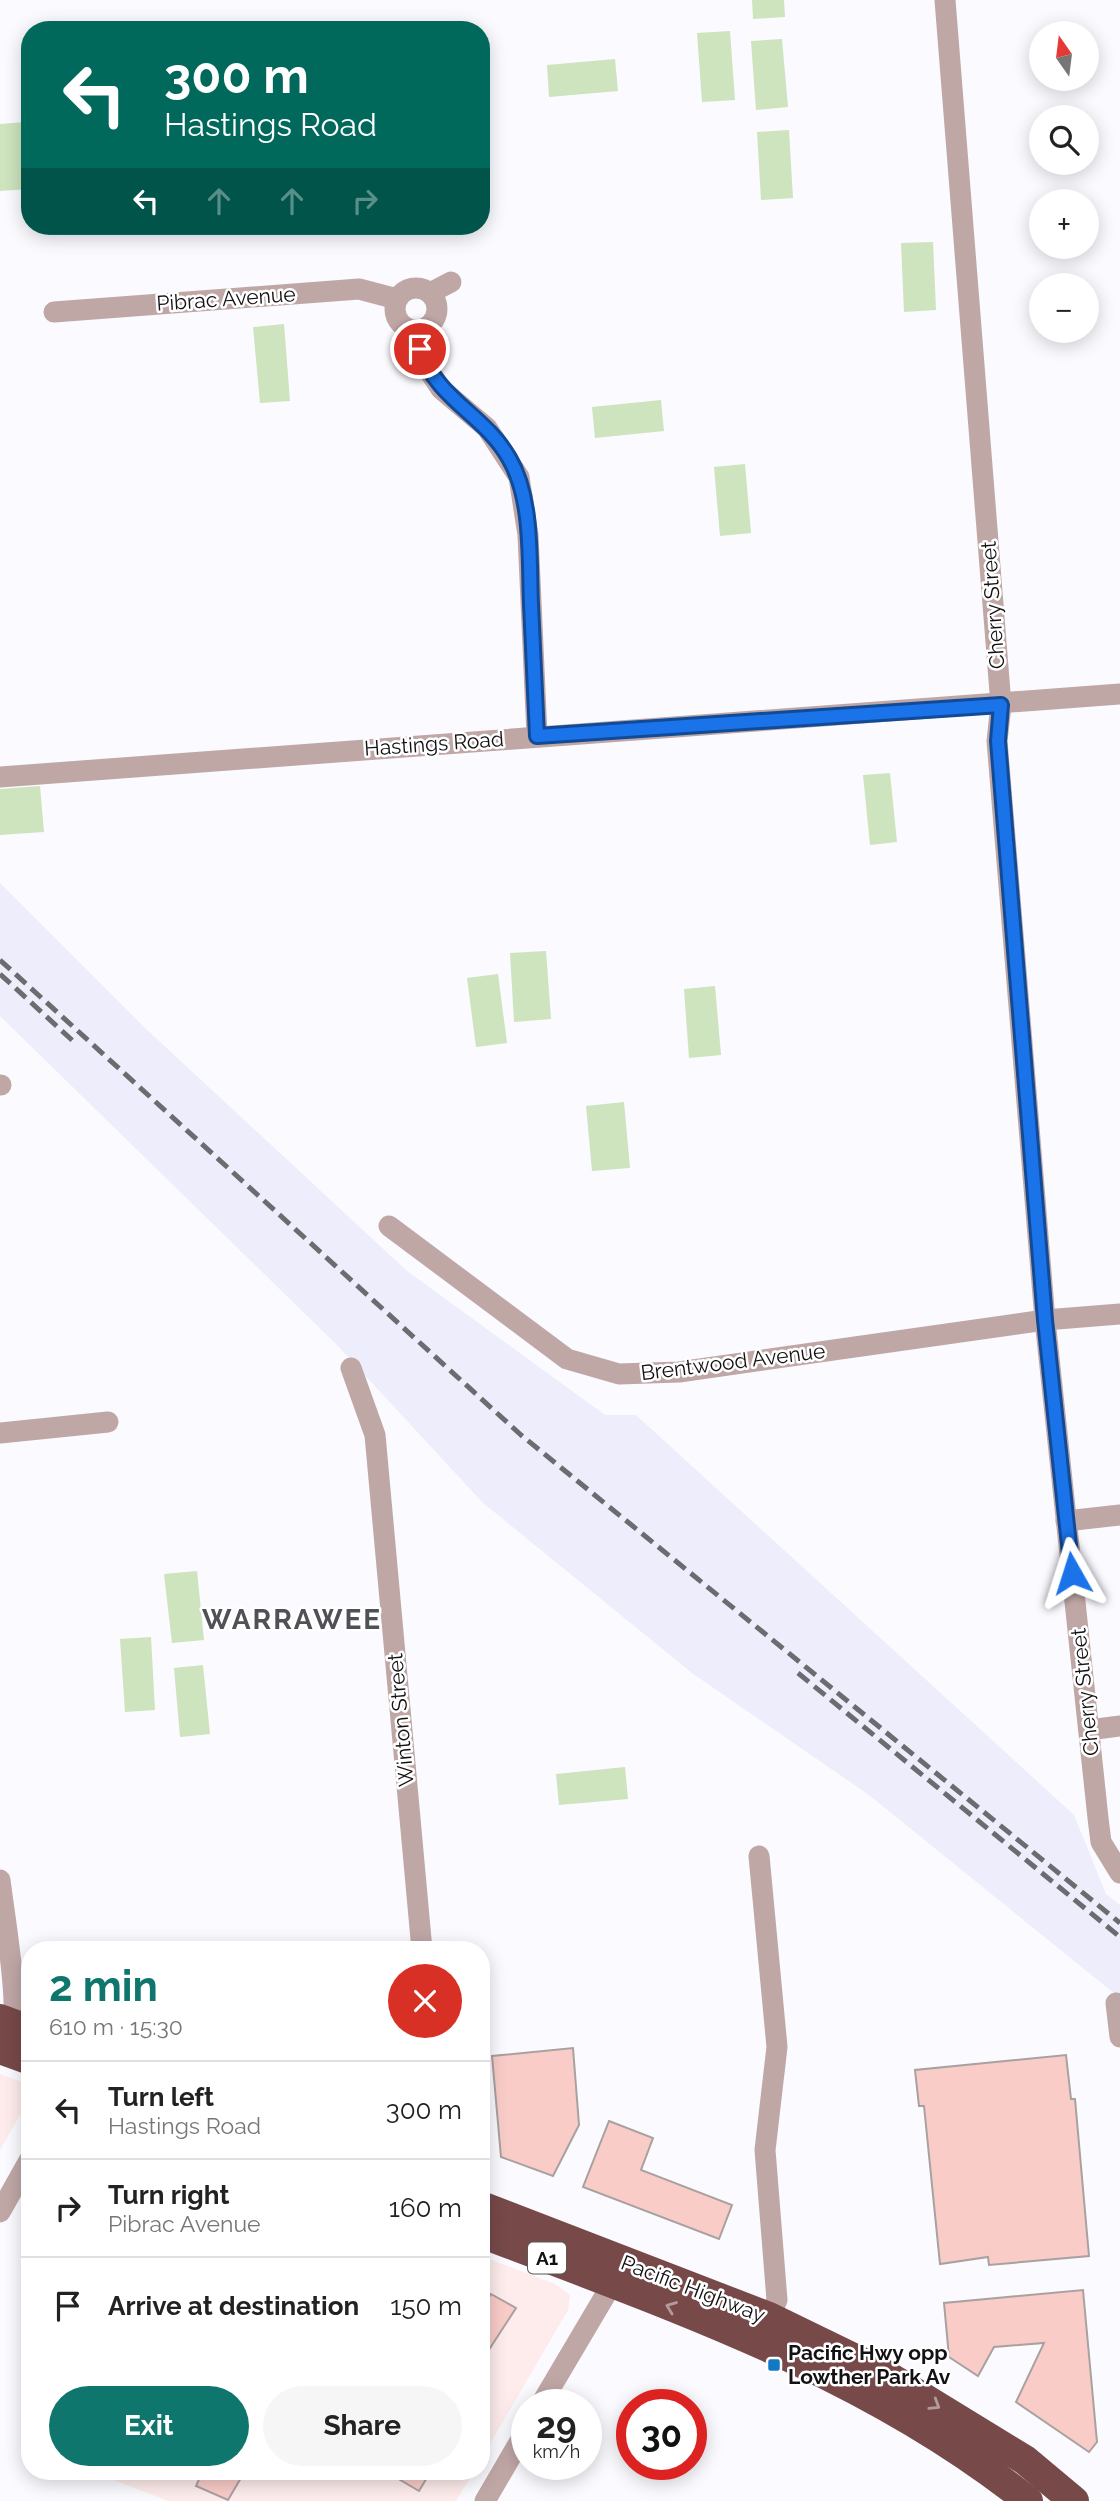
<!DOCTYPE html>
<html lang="en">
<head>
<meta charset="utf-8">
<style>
	body { margin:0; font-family:Raleway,sans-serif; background:#f6f6f6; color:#222; height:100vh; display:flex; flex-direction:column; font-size:26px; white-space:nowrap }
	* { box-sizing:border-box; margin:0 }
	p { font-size:23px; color:#767676 }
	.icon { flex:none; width:38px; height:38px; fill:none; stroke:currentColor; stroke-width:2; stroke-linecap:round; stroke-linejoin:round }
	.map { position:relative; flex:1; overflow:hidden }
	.sheet { position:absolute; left:21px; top:1941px; width:469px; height:539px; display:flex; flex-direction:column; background:#fff; border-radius:28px; box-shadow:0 4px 18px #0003 }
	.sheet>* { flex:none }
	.top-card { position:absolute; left:21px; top:21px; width:469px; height:214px; border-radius:28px; box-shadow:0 4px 18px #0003; background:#00695c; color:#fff; overflow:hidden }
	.needle { width:46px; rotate:346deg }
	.tools { position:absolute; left:1029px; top:21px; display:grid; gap:14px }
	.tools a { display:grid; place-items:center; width:70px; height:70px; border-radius:50%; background:#fff; box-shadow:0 4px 18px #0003; font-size:35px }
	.speed { position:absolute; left:511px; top:2389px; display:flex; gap:14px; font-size:35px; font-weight:700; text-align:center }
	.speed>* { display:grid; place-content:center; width:91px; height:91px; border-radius:50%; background:#fff; box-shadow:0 4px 18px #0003; line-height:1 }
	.speed small { font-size:18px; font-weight:400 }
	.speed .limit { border:10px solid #d22; background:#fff; color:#111 }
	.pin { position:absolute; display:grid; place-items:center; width:60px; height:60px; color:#fff; margin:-30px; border:4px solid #fff; border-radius:50%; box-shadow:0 2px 7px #0007 }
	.me { position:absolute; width:77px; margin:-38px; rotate:354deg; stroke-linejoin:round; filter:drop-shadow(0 0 5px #0008) }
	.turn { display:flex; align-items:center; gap:24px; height:147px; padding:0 28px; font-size:32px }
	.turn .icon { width:91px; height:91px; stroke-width:2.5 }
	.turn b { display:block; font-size:49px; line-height:60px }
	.lanes { display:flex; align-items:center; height:66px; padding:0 28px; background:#0003; justify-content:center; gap:35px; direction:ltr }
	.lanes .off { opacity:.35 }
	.round { display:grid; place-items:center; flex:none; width:74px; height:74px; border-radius:37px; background:#f6f6f6 }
	.headline { display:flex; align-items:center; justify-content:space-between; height:119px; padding:0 28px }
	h1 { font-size:42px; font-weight:700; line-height:52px; color:#0f766e }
	.primary-button { display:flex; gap:14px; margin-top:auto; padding:14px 28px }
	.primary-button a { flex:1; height:80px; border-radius:42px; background:#0f766e; color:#fff; font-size:28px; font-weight:700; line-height:80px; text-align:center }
	.primary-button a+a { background:#f6f6f6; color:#222 }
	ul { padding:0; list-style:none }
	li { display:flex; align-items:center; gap:21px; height:98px; padding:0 28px; border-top:2px solid #e0e0e0 }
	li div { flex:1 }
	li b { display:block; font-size:26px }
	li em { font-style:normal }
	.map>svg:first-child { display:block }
	.built { fill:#ededfc }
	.education { fill:#fdeceb }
	.green { fill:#cde4be }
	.building { fill:#f9ccc8; stroke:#a9a1a0; stroke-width:2 }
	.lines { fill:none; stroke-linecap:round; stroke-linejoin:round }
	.minor { stroke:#bfa7a6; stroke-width:21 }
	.highway { stroke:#774949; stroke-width:30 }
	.rail { stroke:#6c6c70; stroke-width:5; stroke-dasharray:14 7; stroke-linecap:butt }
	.oneway { stroke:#b49b9b }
	.route-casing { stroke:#114b97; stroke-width:18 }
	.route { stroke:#1a73e8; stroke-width:12 }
	.poi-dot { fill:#1479c5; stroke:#fff; stroke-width:2.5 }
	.labels { text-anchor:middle; stroke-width:5; stroke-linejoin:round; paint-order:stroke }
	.shield { fill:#fff; stroke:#59595a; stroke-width:2 }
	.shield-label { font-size:19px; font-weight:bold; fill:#121214 }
	.street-label { font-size:21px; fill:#121214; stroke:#fff }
	.poi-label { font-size:21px; font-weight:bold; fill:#121214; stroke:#fff; text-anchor:start }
	.district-label { font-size:28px; font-weight:bold; letter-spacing:2px; fill:#505157; stroke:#fff }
</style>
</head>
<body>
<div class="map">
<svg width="1120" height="2501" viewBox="0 0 1120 2501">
	<rect width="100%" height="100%" fill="#fafaff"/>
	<polygon class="built" points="0,883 144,1027 407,1271 605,1415 636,1415 1074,1815 1106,1894 1120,1905 1120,1998 869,1795 692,1673 482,1502 337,1345 0,1016"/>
	<g class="education">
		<polygon points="0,2074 30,2085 30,2097 0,2150"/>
		<polygon points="481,2256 555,2284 570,2295 568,2310 481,2459"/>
		<polygon points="103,2471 474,2471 456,2501 168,2501 101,2475"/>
	</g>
	<g class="green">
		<polygon points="752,0 784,0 785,17 753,19"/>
		<polygon points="730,31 735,100 702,102 697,33"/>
		<polygon points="782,39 788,107 756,110 751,41"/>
		<polygon points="615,59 618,91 549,97 547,65"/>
		<polygon points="25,122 30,189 0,191 0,124"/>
		<polygon points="789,130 793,198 761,200 757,132"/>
		<polygon points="933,242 936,310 904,312 901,243"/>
		<polygon points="284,324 290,401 260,403 253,327"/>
		<polygon points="661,400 664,431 595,438 592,407"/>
		<polygon points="745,464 751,533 720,536 714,467"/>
		<polygon points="890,773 897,842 870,845 863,775"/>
		<polygon points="40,786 44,832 0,835 0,789"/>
		<polygon points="546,951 551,1019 514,1022 510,953"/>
		<polygon points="498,974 507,1043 476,1047 467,978"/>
		<polygon points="715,986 721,1055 689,1058 684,989"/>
		<polygon points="624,1102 630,1168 592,1171 586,1106"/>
		<polygon points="197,1571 204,1640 172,1643 164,1574"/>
		<polygon points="151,1637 155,1710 125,1712 120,1639"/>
		<polygon points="203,1665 210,1734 180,1737 174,1668"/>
		<polygon points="625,1767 628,1799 559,1805 556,1774"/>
	</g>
	<g class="building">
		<polygon points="573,2048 579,2125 553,2176 501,2157 492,2056"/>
		<polygon points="1066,2055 1071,2099 1075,2099 1089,2256 989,2265 988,2257 940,2264 924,2106 919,2106 915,2070"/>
		<polygon points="609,2121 653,2138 641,2170 732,2205 719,2239 583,2187"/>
		<polygon points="1083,2290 1097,2442 1089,2452 1016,2402 1044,2343 994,2347 978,2376 949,2357 944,2303"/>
		<polygon points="491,2294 516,2308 481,2362 481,2311"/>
		<polygon points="194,2471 245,2471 228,2500 196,2486 201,2475"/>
		<polygon points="385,2471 431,2471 419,2491"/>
	</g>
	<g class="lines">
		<g class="minor">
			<polyline points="945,0 1001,705 997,741 1045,1320 1098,1818 1101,1842 1120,1873"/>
			<circle cx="416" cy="309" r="21"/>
			<polyline points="430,293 451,282"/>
			<polyline points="54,312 359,289 397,299"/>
			<polyline points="414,330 427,368 441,389 487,428 519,477 528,535 537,736"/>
			<polyline points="0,777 1120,694"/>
			<polyline points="0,1085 1,1085"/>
			<polyline points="389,1226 567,1359 619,1374 679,1372 1045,1320 1120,1314"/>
			<polyline points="351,1368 375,1435 422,1950"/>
			<polyline points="0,1433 108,1422"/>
			<polyline points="1066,1521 1120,1515"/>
			<polyline points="1089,1730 1120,1726"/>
			<polyline points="759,1856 777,2047 765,2150 777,2300 769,2317"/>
			<path d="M0 1880C4 1913 20 2006 12 2034"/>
			<polyline points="1116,2003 1120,2037"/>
			<polyline points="0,2212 30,2159"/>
			<polyline points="541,2404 612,2284"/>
			<polyline points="485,2501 527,2429"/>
		</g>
		<g class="highway">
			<polyline points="0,2019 30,2030"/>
			<polyline points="0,2049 30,2060"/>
			<polyline points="481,2206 769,2317 878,2370 1025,2460 1074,2501"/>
			<path d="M481 2233C671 2306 867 2372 1028 2501"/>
		</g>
		<g class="rail">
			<polyline points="0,960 521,1435 1120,1923"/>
			<polyline points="0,974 73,1041"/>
			<polyline points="798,1673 1120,1937"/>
		</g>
	</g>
	<defs><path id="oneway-chevron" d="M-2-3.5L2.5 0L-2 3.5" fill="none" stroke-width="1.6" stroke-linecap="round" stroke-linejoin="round" transform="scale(1.75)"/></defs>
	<g class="oneway">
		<use href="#oneway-chevron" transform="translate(671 2307) rotate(-159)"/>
		<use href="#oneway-chevron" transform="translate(935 2405) rotate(32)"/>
	</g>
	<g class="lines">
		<defs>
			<path id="route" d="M420 349C437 400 484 414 509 458 533 499 529 558 531 604 533 648 535 692 537 736L1001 705 998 741 1045 1320 1072 1573"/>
		</defs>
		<use href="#route" class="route-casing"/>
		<use href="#route" class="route"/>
	</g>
	<rect class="poi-dot" x="767" y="2358" width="14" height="14" rx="3.5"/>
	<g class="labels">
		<rect class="shield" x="528" y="2242.5" width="38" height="31" rx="5"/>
		<g class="shield-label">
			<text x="547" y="2265">A1</text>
		</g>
		<g class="street-label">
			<text transform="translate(226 299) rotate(-4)" y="7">Pibrac Avenue</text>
			<text transform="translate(993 605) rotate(-94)" y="7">Cherry Street</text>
			<text transform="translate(434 744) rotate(-4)" y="7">Hastings Road</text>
			<text transform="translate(733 1362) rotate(-7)" y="7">Brentwood Avenue</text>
			<text transform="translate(1085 1692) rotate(-96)" y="7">Cherry Street</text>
			<text transform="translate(401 1720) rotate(-95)" y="7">Winton Street</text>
			<text transform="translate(693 2289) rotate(21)" y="7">Pacific Highway</text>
		</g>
		<g class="poi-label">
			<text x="788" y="2360">Pacific Hwy opp<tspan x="788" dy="24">Lowther Park Av</tspan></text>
		</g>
		<g class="district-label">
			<text x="292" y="1629">WARRAWEE</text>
		</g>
	</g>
</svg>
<div class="tools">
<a><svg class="needle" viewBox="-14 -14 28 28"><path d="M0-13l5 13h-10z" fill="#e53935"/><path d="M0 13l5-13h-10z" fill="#767676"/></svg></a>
<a><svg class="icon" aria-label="search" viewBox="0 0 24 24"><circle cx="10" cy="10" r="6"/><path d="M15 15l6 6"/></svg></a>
<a>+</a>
<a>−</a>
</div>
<div class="speed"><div>29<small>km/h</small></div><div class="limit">30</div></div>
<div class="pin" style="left:420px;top:349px;background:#d93025"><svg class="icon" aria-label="arrive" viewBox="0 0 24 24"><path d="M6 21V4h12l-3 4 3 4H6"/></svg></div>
<svg class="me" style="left:1072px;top:1573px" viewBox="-20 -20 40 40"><path d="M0-17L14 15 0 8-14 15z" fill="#1a73e8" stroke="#fff" stroke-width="4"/></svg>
<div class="top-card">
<div class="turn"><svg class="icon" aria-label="left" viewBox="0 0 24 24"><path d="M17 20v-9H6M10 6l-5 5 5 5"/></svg><div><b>300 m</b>Hastings Road</div></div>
<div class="lanes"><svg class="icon" aria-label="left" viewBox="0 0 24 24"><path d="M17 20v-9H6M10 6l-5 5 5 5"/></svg><svg class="icon off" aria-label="ahead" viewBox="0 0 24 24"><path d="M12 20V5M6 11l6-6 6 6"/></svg><svg class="icon off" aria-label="ahead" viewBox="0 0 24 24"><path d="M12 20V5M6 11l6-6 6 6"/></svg><svg class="icon off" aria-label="right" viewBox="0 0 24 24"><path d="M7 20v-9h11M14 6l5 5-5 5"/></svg></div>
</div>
<section class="sheet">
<div class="headline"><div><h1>2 min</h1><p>610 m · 15:30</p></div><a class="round" style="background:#d93025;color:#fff"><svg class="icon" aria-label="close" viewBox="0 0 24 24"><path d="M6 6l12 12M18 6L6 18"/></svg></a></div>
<ul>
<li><svg class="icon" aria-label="left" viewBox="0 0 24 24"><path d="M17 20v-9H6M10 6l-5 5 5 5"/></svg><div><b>Turn left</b><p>Hastings Road</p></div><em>300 m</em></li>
<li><svg class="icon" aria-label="right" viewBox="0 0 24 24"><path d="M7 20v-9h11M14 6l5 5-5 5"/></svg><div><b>Turn right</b><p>Pibrac Avenue</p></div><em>160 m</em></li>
<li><svg class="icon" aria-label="arrive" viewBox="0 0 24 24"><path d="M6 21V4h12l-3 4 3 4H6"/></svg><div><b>Arrive at destination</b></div><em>150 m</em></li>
</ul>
<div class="primary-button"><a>Exit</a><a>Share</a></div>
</section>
</div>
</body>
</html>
